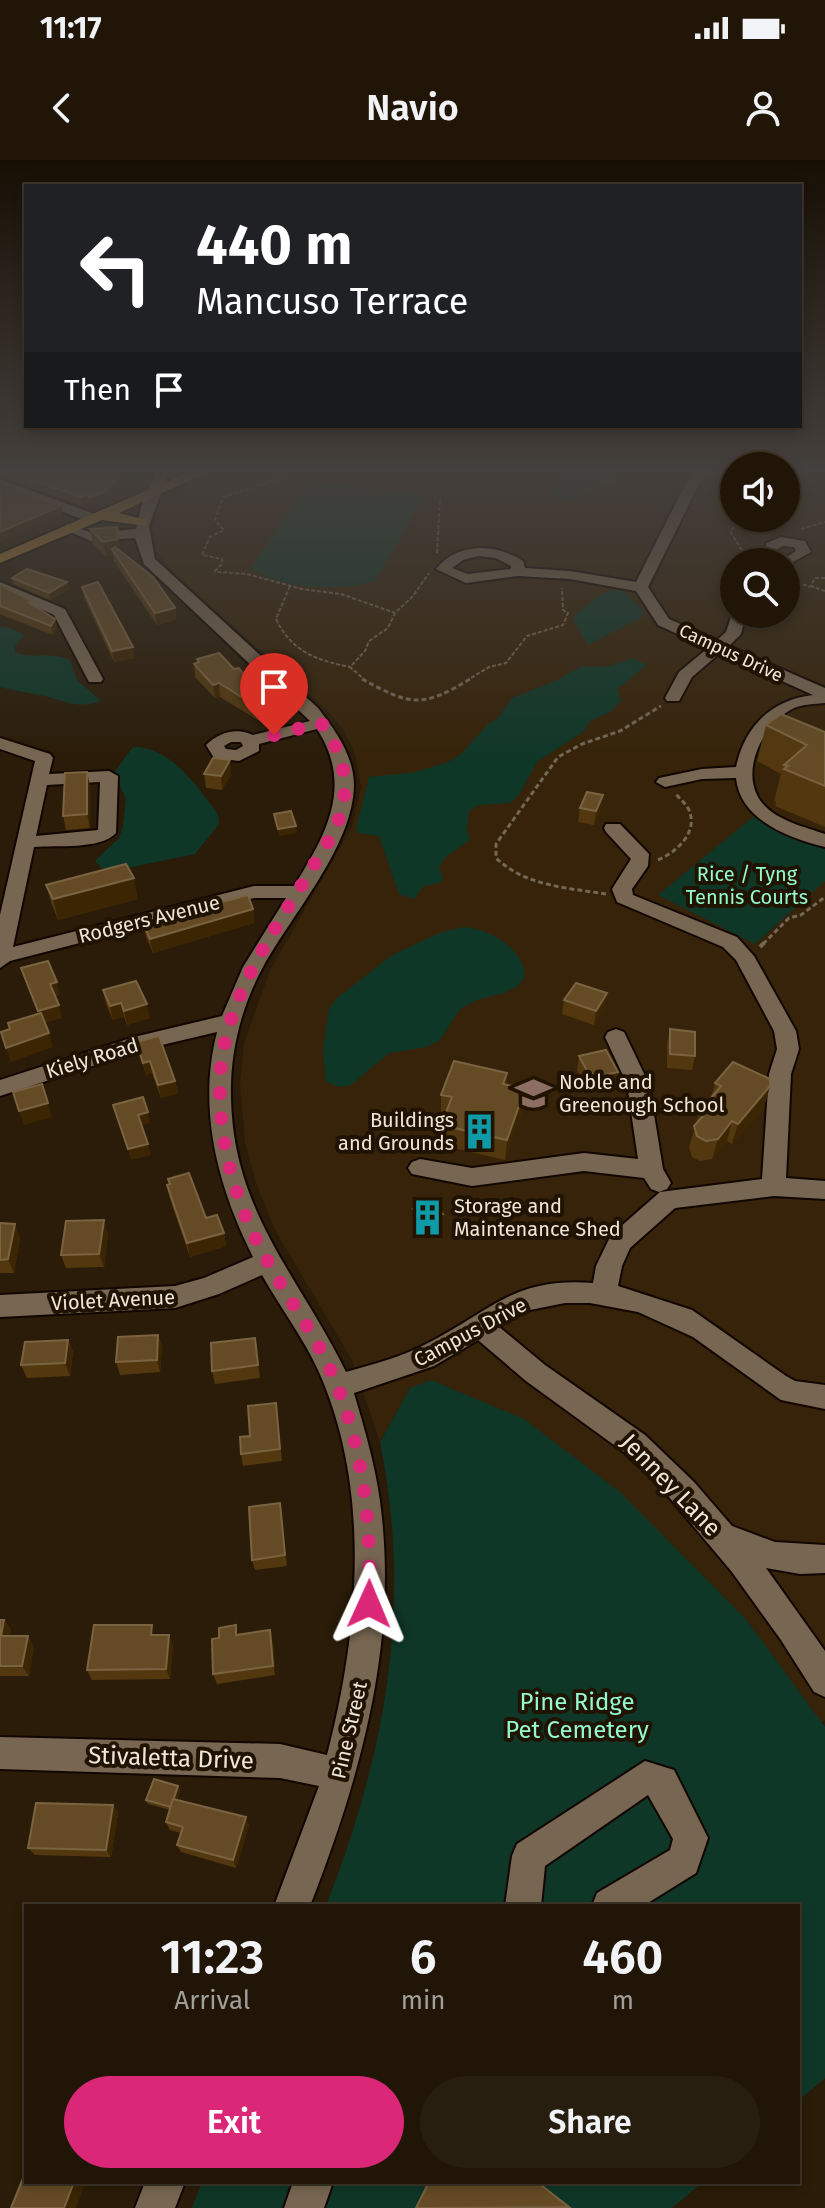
<!DOCTYPE html>
<html lang="en">
<head>
<meta charset="utf-8">
<style>
	body { margin:0; font-family:"Fira Sans",sans-serif; background:#281e10; color:#f1f3f6; height:100vh; display:flex; flex-direction:column; font-size:30px; white-space:nowrap }
	* { box-sizing:border-box; margin:0 }
	p { font-size:26px; color:#a29f9b }
	.icon { flex:none; width:44px; height:44px; fill:none; stroke:currentColor; stroke-width:2; stroke-linecap:round; stroke-linejoin:round }
	.map { position:relative; flex:1; overflow:hidden }
	.panel { position:absolute; left:24px; top:1744px; width:776px; height:280px; display:flex; flex-direction:column; background:#201506; border-radius:0px; box-shadow:0 4px 12px #0003,0 0 0 2px #3d3428 }
	.panel>* { flex:none }
	.banner { position:absolute; left:24px; top:24px; width:778px; height:244px; border-radius:0px; box-shadow:0 4px 12px #0003,0 0 0 2px #3d3428; background:#202124; color:#fff; overflow:hidden }
	.buttons { position:absolute; left:720px; top:292px; display:grid; gap:16px }
	.buttons a { display:grid; place-items:center; width:80px; height:80px; border-radius:50%; background:#201506; box-shadow:0 4px 12px #0003,0 0 0 2px #3d3428; font-size:40px }
	.pin { position:absolute; display:grid; place-items:center; width:68px; height:68px; color:#fff; margin:-82px -34px; border-radius:50% 50% 50% 0; rotate:-45deg; box-shadow:0 0 8px #0007 }
	.pin .icon { rotate:45deg }
	.me { position:absolute; width:88px; margin:-44px; rotate:1deg; stroke-linejoin:round; filter:drop-shadow(0 0 6px #0008) }
	.turn { display:flex; align-items:center; gap:28px; height:168px; padding:0 40px; font-size:36px }
	.turn .icon { width:104px; height:104px; stroke-width:2.5 }
	.turn b { display:block; font-size:56px; line-height:68px }
	.then { display:flex; align-items:center; height:76px; padding:0 40px; background:#0003; gap:16px; font-size:30px }
	.eta { display:flex; justify-content:space-evenly; align-items:center; height:136px; text-align:center }
	.eta b { font-size:48px; font-weight:600; line-height:56px }
	.primary-button { display:flex; gap:16px; margin-top:auto; padding:16px 40px }
	.primary-button a { flex:1; height:92px; border-radius:48px; background:#db2777; color:#fff; font-size:32px; font-weight:600; line-height:92px; text-align:center }
	.primary-button a+a { background:#281e10; color:#f1f3f6 }
	.status { display:flex; justify-content:space-between; align-items:center; height:56px; padding:0 40px; background:#201506; direction:ltr }
	.status svg { height:22px; fill:currentColor }
	header { display:flex; justify-content:space-between; align-items:center; height:104px; padding:0 40px; background:#201506; font-size:36px; font-weight:600 }
	.map>svg:first-child { display:block }
	.built { fill:#362309; fill-rule:evenodd }
	.green { fill:#0f3728 }
	.lines { fill:none; stroke-linecap:round; stroke-linejoin:round }
	.minor-casing { stroke:#120600; stroke-width:4 }
	.major-casing { stroke:#120600; stroke-width:4 }
	.path-far2 { stroke:#736756; stroke-width:2; stroke-dasharray:4 2; stroke-linecap:butt }
	.path-far1 { stroke:#736756; stroke-width:3; stroke-dasharray:5 3; stroke-linecap:butt }
	.path { stroke:#736756; stroke-width:4; stroke-dasharray:6 4; stroke-linecap:butt }
	.minor { fill:#776651; fill-rule:evenodd }
	.major { fill:#b07d2f; fill-rule:evenodd }
	.wall { fill:#53380f }
	.shaded-wall { fill:#3b2503 }
	.building { fill:#644b25; stroke:#7a6341; stroke-width:2 }
	.route { stroke:#db2777; stroke-width:14; stroke-dasharray:0 25.2 }
	.labels { text-anchor:middle; stroke-width:8; stroke-linejoin:round; paint-order:stroke }
	.far-street-label { font-size:18px; fill:#f0e6da; stroke:#201302 }
	.park-label { font-size:20px; fill:#92face; stroke:#201302 }
	.street-label { font-size:20px; fill:#f0e6da; stroke:#201302 }
	.poi-label { font-size:20px; fill:#f0e6da; stroke:#201302; text-anchor:start }
	.near-street-label { font-size:24px; fill:#f0e6da; stroke:#201302 }
	.near-park-label { font-size:24px; fill:#92face; stroke:#201302 }
</style>
</head>
<body>
<div class="status"><b>11:17</b><svg viewBox="0 0 49 12"><path d="M0 12V9h3v3zM5 12V6h3v6zM10 12V3h3v9zM15 12V0h3v12zM26 1h20v11H26zM47 4h2v5h-2z"/></svg></div>
<header><svg class="icon" aria-label="back" viewBox="0 0 24 24"><path d="M15 5l-7 7 7 7"/></svg>Navio<svg class="icon" aria-label="person" viewBox="0 0 24 24"><circle cx="12" cy="8" r="4"/><path d="M4 21q1-7 8-7t8 7"/></svg></header>
<div class="map">
<svg width="825" height="2048" viewBox="0 0 825 2048">
	<rect width="100%" height="100%" fill="#2a1c08"/>
	<path class="built" d="M219 311H734V358H786V311H825V1560L821 1562 746 1459 410 1228 380 1282 352 1200 275 1070 256 1023 245 982 240 922 244 883 270 810 352 667 361 627 354 591 344 571 325 548 173 412 158 392 152 370 162 339ZM734 402H786V454H734Z"/>
	<g class="green">
		<path d="M561 311H631C613 322 572 347 552 337L550 330Z"/>
		<path d="M309 321 424 335 376 421C340 431 283 431 251 408Z"/>
		<polygon points="621,428 644,452 642,457 588,485 573,460 575,455 600,434"/>
		<path d="M5 466 25 475 15 486V492C33 500 50 491 70 500L77 520 101 541C78 549 67 542 45 536 30 533 15 531 0 527V467Z"/>
		<polygon points="634,498 647,505 617,529 621,541 610,552 590,561 584,571 537,602 519,635 510,643 479,645 469,651 467,671 470,680 447,696 439,707 443,719 440,723 424,726 414,739 399,734 379,676 358,673 356,669 369,617 416,612 448,602 460,595 489,563 498,558 512,538 555,521 582,506 606,507"/>
		<path d="M133 587C172 587 197 627 218 654L219 664 195 694 132 707 102 709 95 701 119 678 123 666 126 639 114 613Z"/>
		<polygon points="754,656 825,688 825,721 755,784 658,735"/>
		<path d="M463 767C488 768 524 788 525 816L518 826 504 833 477 840 460 849 440 880 426 887 389 893 351 925 340 927 326 922 323 889 329 849 336 839 392 795 439 773Z"/>
		<path d="M431 1220 524 1259 620 1332 746 1459 825 1567V1918L798 1941V1746H326C386 1592 413 1446 380 1282L410 1228Z"/>
		<polygon points="202,2022 703,2022 672,2048 192,2048"/>
	</g>
	<g class="lines">
		<defs>
			<g id="minor">
				<path d="M156 311H169L149 366 155 399 318 548C335 570 353 594 354 624 354 685 292 754 263 807 242 845 230 891 231 935 232 1051 299 1116 346 1212 374 1204 402 1197 428 1183 491 1151 513 1117 593 1123L596 1106 611 1075 660 1032 762 1019 769 914 777 889 774 871 736 800 723 787 617 742 612 729 631 699 606 672 604 668 606 664H620L649 694 648 706 632 729 633 735 737 777 754 796 796 871 799 889 791 914 786 1018 825 1021V1039L774 1036 675 1048 630 1088 622 1106 618 1126 692 1150 786 1216 795 1221 825 1225V1249L781 1240 693 1177 638 1152 590 1143H565L525 1151 498 1166 545 1205 645 1275 694 1322 732 1366 775 1382 825 1385V1413L800 1414 766 1408 825 1491V1537L814 1532 781 1480 732 1412 658 1324 625 1293 526 1221 478 1180 434 1206 354 1233C366 1274 378 1315 382 1358 396 1493 358 1623 310 1746H274L319 1626 280 1618 0 1609V1577L280 1584 327 1595C359 1472 372 1329 318 1210 303 1177 280 1147 262 1115L219 1134 175 1148 0 1157V1135L175 1126 204 1118 253 1097C218 1027 197 950 217 872L145 889 0 936V920L134 877 222 856 243 807 286 738H254L10 801 0 808V755L35 601 0 589V578L50 594 53 598 49 614 109 611 118 616 116 673C100 690 57 685 34 687L13 787 254 726H294C326 675 354 626 317 569L259 584V591L239 601 214 598 206 585C219 572 237 567 253 575L310 561 144 404 135 378 91 381 61 368 68 364 92 373 136 369 142 344ZM231 582H241L243 586 236 590 226 589 224 586ZM100 622 98 670 36 676 47 625Z"/>
				<path d="M696 311H709L698 326 648 427 669 459 717 480 726 472 733 451 734 454H746L741 474 729 486 825 528V543C815 544 803 544 794 548 763 563 737 614 763 644 778 661 805 667 825 674V687C789 678 740 660 736 618L702 619 665 627 656 622 659 618 702 609 736 607C745 566 771 540 813 535L720 493 692 517 679 541H667L665 538 679 512 708 488 658 465 636 431 570 419 518 416 466 423 436 409C457 382 496 383 523 401L525 408 570 411 636 422 685 325ZM479 396 496 398 511 406V409L468 414 452 408 463 400Z"/>
				<polygon points="0,319 97,355 99,358 87,361 0,328"/>
				<polygon points="781,377 805,381 811,392 786,406 786,402 779,402 796,391 794,387 783,386 775,391 772,402 758,402 767,383"/>
				<polygon points="0,422 65,449 103,519 101,522 89,522 54,455 0,431"/>
				<polygon points="616,869 624,872 649,924 663,1009 671,1023 667,1029 659,1032 651,1029 644,1018 584,1011 472,1026 412,1014 408,1008 412,1002 420,999 472,1008 584,993 638,999 627,924 605,877 608,872"/>
				<polygon points="645,1601 674,1610 708,1678 696,1713 643,1746 592,1746 597,1733 670,1690 673,1679 648,1635 545,1706 541,1746 505,1746 512,1696 517,1684"/>
				<polygon points="145,2022 185,2022 175,2048 135,2048"/>
				<polygon points="293,2022 333,2022 324,2048 284,2048"/>
			</g>
			<polygon id="major" points="192,311 210,311 119,353 146,360 146,366 102,360 0,403 0,394"/>
		</defs>
		<use href="#minor" class="minor-casing"/>
		<use href="#major" class="major-casing"/>
		<g class="path-far2">
			<polyline points="286,311 276,320 223,337 215,360 224,370 210,377 202,395 222,399 222,404 215,411 218,412 247,414 302,429 341,434 395,453"/>
			<polyline points="735,358 738,364 730,371 743,392 753,396"/>
			<polyline points="801,369 825,362"/>
			<polyline points="437,393 440,338"/>
			<polyline points="786,418 810,427"/>
			<polyline points="825,418 815,418 811,426 825,431"/>
			<path d="M290 426 276 459C292 492 316 500 350 507"/>
			<polyline points="366,521 350,507 365,491 369,481 388,468 395,453 413,436 429,413"/>
			<polyline points="466,521 489,507 506,503 527,476 563,465 568,453 563,450 562,428"/>
		</g>
		<g class="path-far1">
			<path d="M362 519C410 545 421 549 470 519"/>
			<path d="M658 700C677 692 700 671 688 648 685 643 679 638 675 633"/>
			<path d="M606 734C568 728 525 726 496 698V684L558 597 582 584 620 571 661 546"/>
			<polyline points="763,784 789,758 801,755 825,737"/>
		</g>
		<polyline class="path" points="760,787 765,782"/>
		<use href="#minor" class="minor"/>
		<use href="#major" class="major"/>
	</g>
	<g class="wall">
		<polygon points="0,311 102,311 117,317 118,326 107,340 90,347 90,343 83,346 0,317"/>
		<polygon points="117,367 121,392 175,448 176,460 157,465 114,401 113,395 106,397 93,384 90,369"/>
		<polygon points="12,418 67,422 69,429 50,440 13,424"/>
		<polygon points="0,425 55,459 57,468 53,475 0,454"/>
		<polygon points="82,427 135,498 114,502 84,438"/>
		<polygon points="197,499 254,528 285,538 286,551 274,557 274,567 271,568 220,537 215,538 195,517 194,504 197,503"/>
		<polygon points="766,565 825,572 825,667 775,646 776,642 774,641 781,614 757,601"/>
		<polygon points="204,614 231,614 222,630 206,628"/>
		<polygon points="90,626 90,668 66,670 63,656"/>
		<polygon points="603,635 601,649 594,665 578,662 580,648"/>
		<polygon points="46,725 138,739 58,760 52,745"/>
		<polygon points="253,749 254,763 153,793 146,777 143,763"/>
		<polygon points="103,830 150,858 127,865 124,857 113,860 106,844"/>
		<polygon points="564,840 605,847 594,865 562,854"/>
		<polygon points="670,869 695,896 692,910 667,908 667,883"/>
		<polygon points="136,882 175,921 178,933 161,938 152,913 146,915"/>
		<polygon points="579,896 616,926 589,932 577,910"/>
		<polygon points="507,913 506,925 523,949 505,1000 441,985 441,965 445,956 441,955 441,935"/>
		<polygon points="715,923 770,926 764,947 732,984 727,981 712,999 700,1001 692,997 689,987 700,951 711,938"/>
		<polygon points="167,1025 224,1073 226,1086 190,1097 170,1039"/>
		<polygon points="413,1049 442,1061 427,1070 413,1056"/>
		<polygon points="0,1063 20,1077 14,1113 0,1113"/>
		<polygon points="108,1073 104,1107 66,1108 61,1095"/>
		<polygon points="158,1175 162,1187 160,1212 120,1215 116,1202"/>
		<polygon points="255,1178 260,1218 215,1224 212,1211"/>
		<polygon points="68,1180 73,1192 70,1216 27,1218 21,1205"/>
		<polygon points="276,1243 282,1301 243,1306 241,1294 250,1276"/>
		<polygon points="280,1343 287,1406 255,1410 252,1400"/>
		<polygon points="0,1460 4,1460 11,1470 10,1476 34,1486 29,1516 0,1516"/>
		<polygon points="156,1475 173,1485 170,1519 92,1520 87,1510"/>
		<polygon points="238,1475 273,1481 275,1515 217,1524 213,1514"/>
		<polygon points="178,1626 180,1630 177,1640 249,1665 236,1708 181,1692 177,1685 181,1673 170,1670 166,1662 170,1650 148,1644 146,1640"/>
		<polygon points="113,1645 118,1653 111,1697 35,1695 28,1688"/>
	</g>
	<g class="shaded-wall">
		<polygon points="117,317 118,326 107,340 90,347 90,343 83,346 81,337"/>
		<polygon points="61,346 63,355 0,382 0,372"/>
		<polygon points="117,367 121,394 112,389 113,395 106,397 103,382"/>
		<polygon points="67,422 69,429 50,440 49,433"/>
		<polygon points="175,448 176,460 157,465 155,453"/>
		<polygon points="55,459 57,468 53,475 51,466"/>
		<polygon points="133,487 135,498 114,502 112,491"/>
		<polygon points="219,523 220,537 215,538 213,525"/>
		<polygon points="285,538 286,551 274,557 274,567 271,568 268,546"/>
		<polygon points="230,600 231,614 222,630 221,616"/>
		<polygon points="87,612 90,626 90,668 87,654"/>
		<polygon points="603,635 601,649 594,665 596,651"/>
		<polygon points="296,666 297,673 279,676 278,669"/>
		<polygon points="134,718 138,739 58,760 53,739"/>
		<polygon points="253,749 254,763 153,793 150,779"/>
		<polygon points="57,822 60,835 53,837 50,824"/>
		<polygon points="607,833 605,847 594,865 596,851"/>
		<polygon points="121,843 124,857 113,860 110,846"/>
		<polygon points="147,844 150,858 127,865 124,851"/>
		<polygon points="59,845 62,858 42,864 38,851"/>
		<polygon points="49,873 53,887 11,902 6,888"/>
		<polygon points="150,901 152,913 146,915 143,903"/>
		<polygon points="618,912 616,926 589,932 591,918"/>
		<polygon points="175,921 178,933 161,938 158,925"/>
		<polygon points="770,926 764,947 732,984 738,964"/>
		<polygon points="525,929 523,949 505,1000 507,980"/>
		<polygon points="48,943 52,957 24,965 19,951"/>
		<polygon points="148,952 150,963 140,966 138,955"/>
		<polygon points="732,961 727,981 712,999 718,979"/>
		<polygon points="148,984 151,995 131,1000 128,989"/>
		<polygon points="443,1054 442,1061 427,1070 427,1063"/>
		<polygon points="104,1060 108,1073 104,1107 99,1094"/>
		<polygon points="15,1064 20,1077 14,1113 8,1099"/>
		<polygon points="224,1073 226,1086 190,1097 187,1083"/>
		<polygon points="158,1175 162,1187 160,1212 157,1200"/>
		<polygon points="68,1180 73,1192 70,1216 65,1203"/>
		<polygon points="280,1343 282,1354 287,1406 285,1395"/>
		<polygon points="4,1460 11,1470 8,1486 1,1476"/>
		<polygon points="270,1470 273,1481 275,1515 273,1506"/>
		<polygon points="169,1475 173,1485 170,1519 166,1509"/>
		<polygon points="28,1476 34,1486 29,1516 22,1506"/>
		<polygon points="178,1626 180,1630 173,1651 171,1647"/>
		<polygon points="113,1645 118,1653 111,1697 106,1690"/>
		<polygon points="246,1657 249,1665 236,1708 233,1700"/>
		<polygon points="74,2022 86,2022 76,2048 64,2048"/>
	</g>
	<g class="building">
		<polygon points="7,311 102,311 117,317 106,331 89,338 88,334 81,337"/>
		<polygon points="0,323 61,346 0,372"/>
		<polygon points="117,367 118,379 103,382 90,369"/>
		<polygon points="115,387 153,417 175,448 155,453 112,389"/>
		<polygon points="27,409 67,422 49,433 12,418"/>
		<polygon points="98,422 133,487 112,491 82,427"/>
		<polygon points="0,425 31,440 28,442 55,459 51,466 0,446"/>
		<polygon points="219,493 234,509 239,508 254,528 263,524 285,538 268,546 273,553 269,554 219,523 213,525 194,504 199,502 197,499"/>
		<polygon points="781,554 825,572 825,626 784,609 788,606 784,605 807,585 766,565"/>
		<polygon points="213,598 230,600 221,616 204,614"/>
		<polygon points="87,612 87,654 63,656 65,613"/>
		<polygon points="587,632 603,635 596,651 580,648"/>
		<polygon points="291,651 296,666 278,669 274,654"/>
		<polygon points="126,704 134,718 53,739 46,725"/>
		<polygon points="248,735 253,749 150,779 143,763"/>
		<polygon points="48,801 57,822 50,824 59,845 38,851 21,808"/>
		<polygon points="136,821 147,844 124,851 121,843 110,846 103,830"/>
		<polygon points="576,823 607,833 596,851 564,840"/>
		<polygon points="41,853 49,873 6,888 1,872 10,869 8,863"/>
		<polygon points="670,869 695,872 695,896 670,894"/>
		<polygon points="159,876 175,921 158,925 150,901 143,903 136,882"/>
		<polygon points="606,890 618,912 591,918 579,896"/>
		<polygon points="454,901 507,913 503,924 525,929 507,980 441,965 452,937 441,935"/>
		<polygon points="733,902 770,919 770,926 738,964 732,961 718,979 706,981 697,976 694,966 705,954 700,951 721,926 715,923"/>
		<polygon points="42,924 48,943 19,951 13,932"/>
		<polygon points="143,937 148,952 138,955 148,984 128,989 113,945"/>
		<polygon points="189,1013 206,1058 217,1055 224,1073 187,1083 167,1025 170,1024 168,1019"/>
		<polygon points="429,1040 443,1054 427,1063 413,1049"/>
		<polygon points="104,1060 99,1094 61,1095 66,1061"/>
		<polygon points="0,1063 15,1064 8,1099 0,1100"/>
		<polygon points="158,1175 157,1200 116,1202 118,1177"/>
		<polygon points="255,1178 258,1205 212,1211 211,1183"/>
		<polygon points="68,1180 65,1203 21,1205 25,1182"/>
		<polygon points="276,1243 280,1289 241,1294 240,1277 250,1276 248,1246"/>
		<polygon points="280,1343 285,1395 252,1400 249,1347"/>
		<polygon points="0,1460 4,1460 1,1476 28,1476 22,1506 0,1506"/>
		<polygon points="94,1465 152,1465 151,1475 169,1475 166,1509 87,1510"/>
		<polygon points="236,1465 236,1475 270,1470 273,1506 213,1514 212,1479 219,1478 219,1468"/>
		<polygon points="154,1619 178,1626 171,1647 146,1640"/>
		<polygon points="173,1639 246,1657 233,1700 177,1685 183,1667 166,1662"/>
		<polygon points="36,1643 113,1645 106,1690 28,1688"/>
		<polygon points="26,2011 26,2022 74,2022 64,2048 11,2048"/>
		<polygon points="429,2022 537,2022 569,2047 416,2048"/>
	</g>
	<linearGradient id="sky" x2="0" y2="1"><stop stop-color="#170f04"/><stop offset="0.52" stop-color="#44403d"/><stop offset="1" stop-color="#44403d" stop-opacity="0"/></linearGradient>
	<rect width="825" height="598" fill="url(#sky)"/>
	<g class="lines">
		<path class="route" d="M274 575 321 563C340 588 350 618 342 648 337 672 321 692 309 713 270 778 222 843 220 922 218 984 237 1048 268 1102 287 1137 312 1170 329 1207 363 1280 372 1364 369 1444"/>
	</g>
	<defs>
		<symbol id="school-bare" viewBox="-9 -9 18 18"><path d="M0-5L7-2L0 1L-7-2ZM-4 1L0 2.5L4 1V4Q0 6-4 4Z" fill="#8d6e63" stroke="#201302" stroke-width="2.5" paint-order="stroke"/></symbol>
		<symbol id="building-bare" viewBox="-9 -9 18 18"><path d="M-4-6H4V6H1V3H-1V6H-4ZM-2.5-4.3h1.7v1.8h-1.7ZM.8-4.3h1.7v1.8H.8ZM-2.5-1h1.7V.8h-1.7ZM.8-1h1.7V.8H.8Z" fill="#0f9aa8" stroke="#201302" stroke-width="2.5" paint-order="stroke"/></symbol>
	</defs>
	<g fill-rule="evenodd">
		<use href="#school-bare" x="508" y="908" width="51" height="51"/>
		<use href="#building-bare" x="454" y="946" width="51" height="51"/>
		<use href="#building-bare" x="402" y="1032" width="51" height="51"/>
	</g>
	<g class="labels">
		<g class="far-street-label">
			<text transform="translate(731 493) rotate(25)" y="6">Campus Drive</text>
		</g>
		<g class="park-label">
			<text x="747" y="721">Rice / Tyng<tspan x="747" dy="23">Tennis Courts</tspan></text>
		</g>
		<g class="street-label">
			<text transform="translate(149 759) rotate(-14)" y="7">Rodgers Avenue</text>
			<text transform="translate(92 898) rotate(-17)" y="7">Kiely Road</text>
			<text transform="translate(113 1140) rotate(-3)" y="7">Violet Avenue</text>
			<text transform="translate(470 1172) rotate(-28)" y="7">Campus Drive</text>
			<text transform="translate(349 1570) rotate(-77)" y="7">Pine Street</text>
		</g>
		<g class="poi-label">
			<text x="559" y="929">Noble and<tspan x="559" dy="23">Greenough School</tspan></text>
			<text x="454" y="967" text-anchor="end">Buildings<tspan x="454" dy="23">and Grounds</tspan></text>
			<text x="454" y="1053">Storage and<tspan x="454" dy="23">Maintenance Shed</tspan></text>
		</g>
		<g class="near-street-label">
			<text transform="translate(671 1325) rotate(46)" y="8">Jenney Lane</text>
			<text transform="translate(171 1598) rotate(2)" y="8">Stivaletta Drive</text>
		</g>
		<g class="near-park-label">
			<text x="577" y="1550">Pine Ridge<tspan x="577" dy="28">Pet Cemetery</tspan></text>
		</g>
	</g>
</svg>
<div class="buttons">
<a><svg class="icon" aria-label="sound" viewBox="0 0 24 24"><path d="M4 9h4l5-4v14l-5-4H4zM17 9q2 3 0 6"/></svg></a>
<a><svg class="icon" aria-label="search" viewBox="0 0 24 24"><circle cx="10" cy="10" r="6"/><path d="M15 15l6 6"/></svg></a>
</div>
<div class="pin" style="left:274px;top:575px;background:#d93025"><svg class="icon" aria-label="arrive" viewBox="0 0 24 24"><path d="M6 21V4h12l-3 4 3 4H6"/></svg></div>
<svg class="me" style="left:369px;top:1444px" viewBox="-20 -20 40 40"><path d="M0-17L14 15 0 8-14 15z" fill="#db2777" stroke="#fff" stroke-width="4"/></svg>
<div class="banner">
<div class="turn"><svg class="icon" aria-label="left" viewBox="0 0 24 24"><path d="M17 20v-9H6M10 6l-5 5 5 5"/></svg><div><b>440 m</b>Mancuso Terrace</div></div>
<div class="then">Then<svg class="icon" aria-label="arrive" viewBox="0 0 24 24"><path d="M6 21V4h12l-3 4 3 4H6"/></svg></div>
</div>
<section class="panel">
<div class="eta">
<div><b>11:23</b><p>Arrival</p></div>
<div><b>6</b><p>min</p></div>
<div><b>460</b><p>m</p></div>
</div>
<div class="primary-button"><a>Exit</a><a>Share</a></div>
</section>
</div>
</body>
</html>
